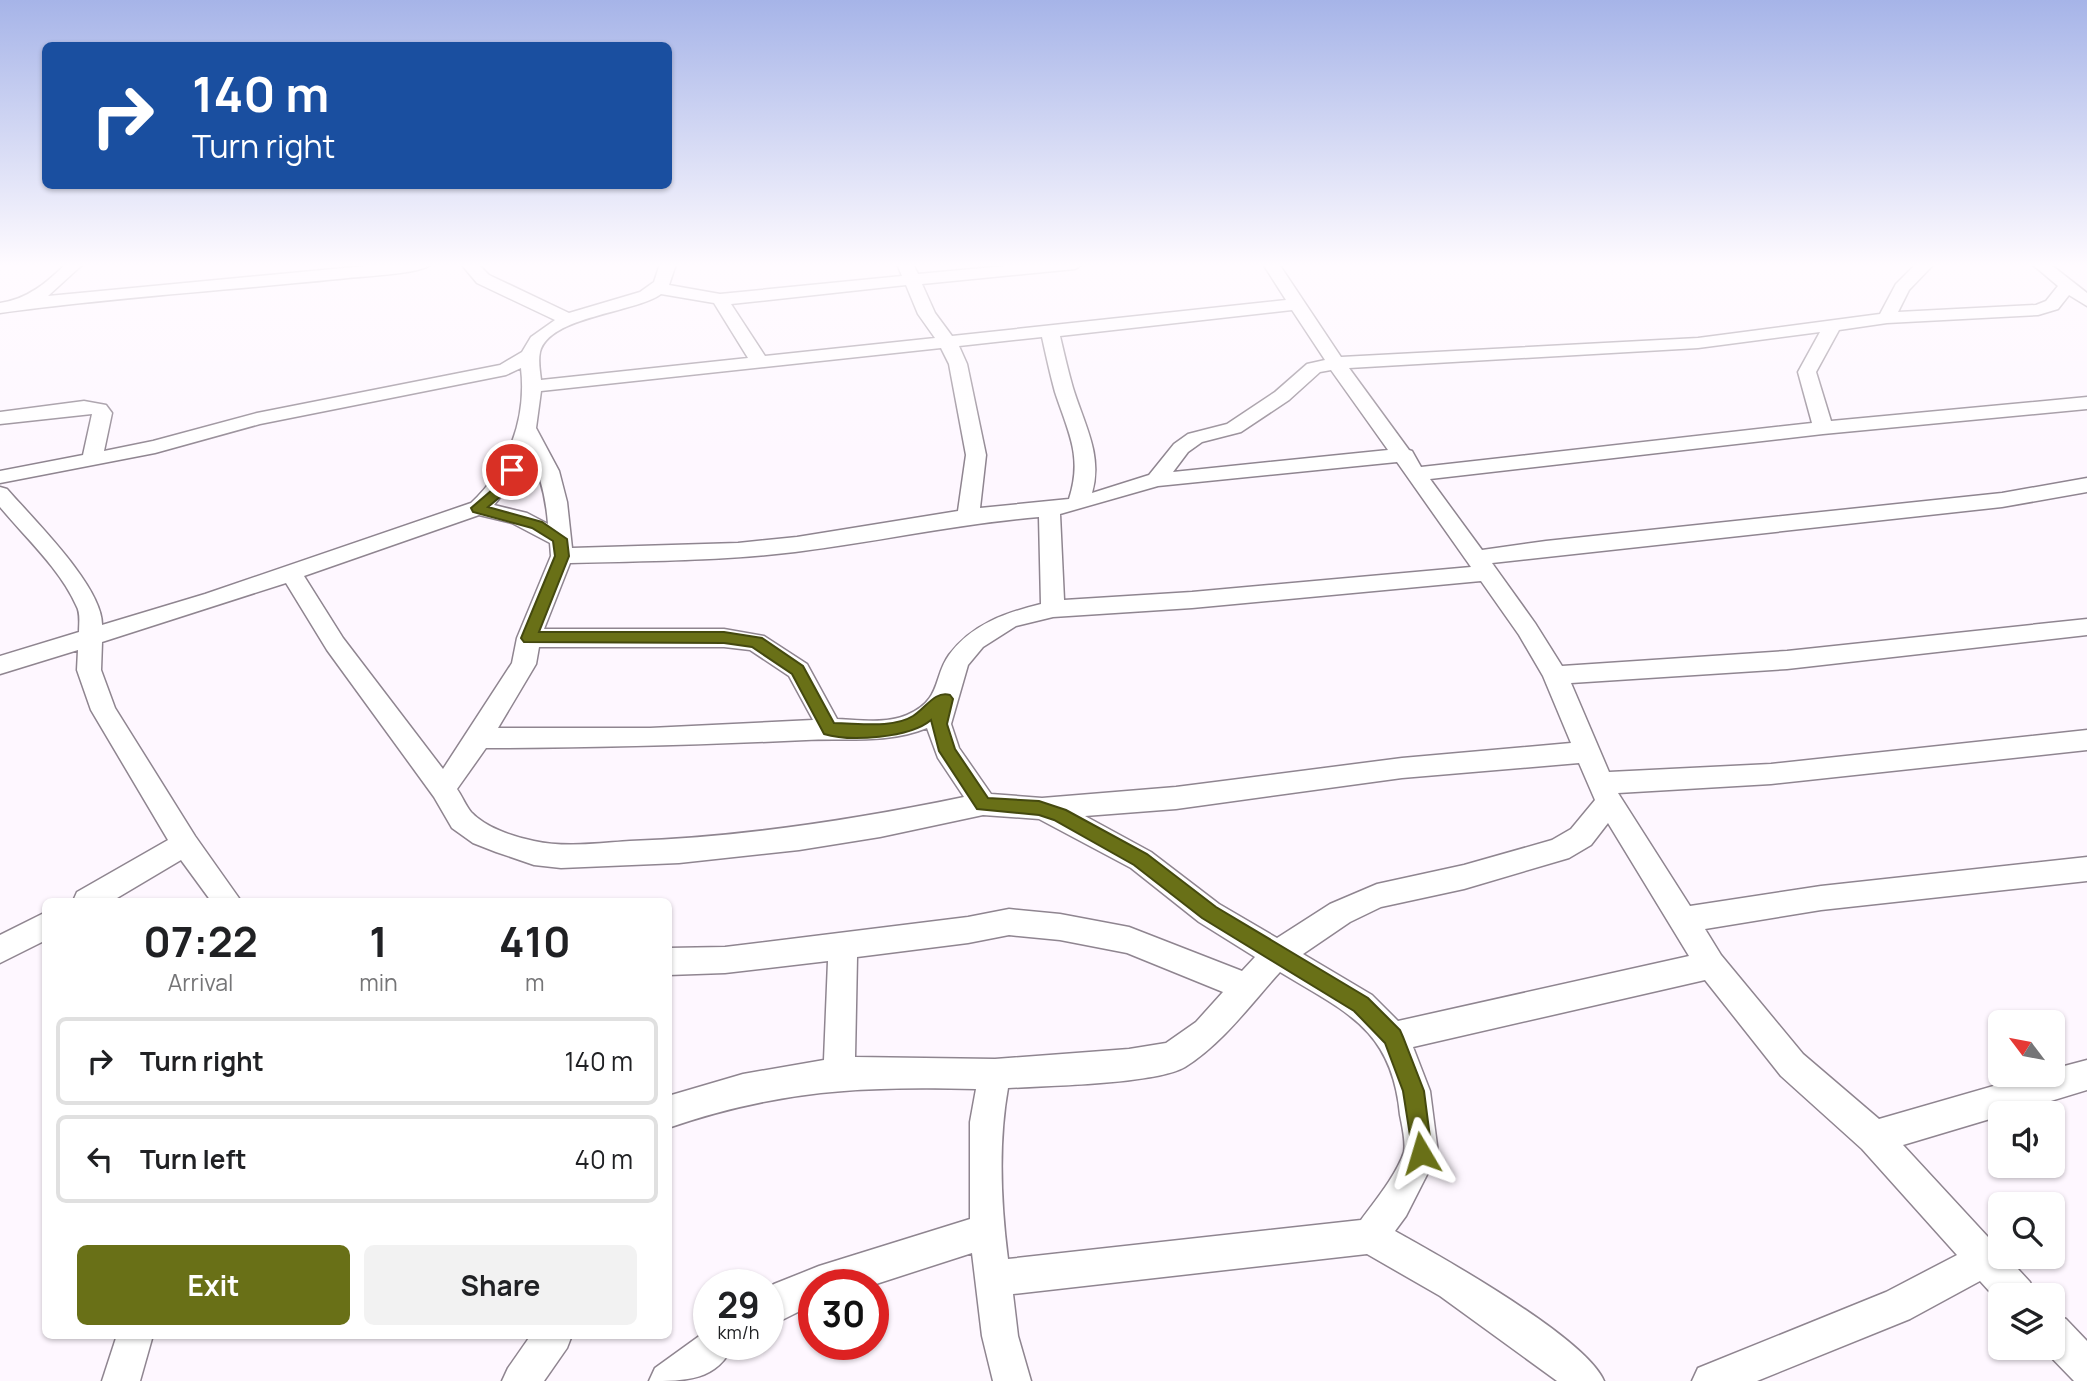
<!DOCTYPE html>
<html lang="en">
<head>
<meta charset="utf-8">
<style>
	body { margin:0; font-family:Manrope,sans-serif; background:#f2f2f2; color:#202124; height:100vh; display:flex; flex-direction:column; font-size:26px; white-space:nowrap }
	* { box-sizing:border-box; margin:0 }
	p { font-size:23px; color:#757577 }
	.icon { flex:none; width:38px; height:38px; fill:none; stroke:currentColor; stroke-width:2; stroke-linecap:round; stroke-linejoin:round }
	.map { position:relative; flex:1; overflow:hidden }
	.side { position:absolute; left:42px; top:898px; width:630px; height:441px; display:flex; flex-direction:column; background:#fff; border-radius:10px; box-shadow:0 2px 5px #0004 }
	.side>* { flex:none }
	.hud { position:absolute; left:42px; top:42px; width:630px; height:147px; border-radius:10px; box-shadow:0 2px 5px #0004; background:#1a4fa0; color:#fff; overflow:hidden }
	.needle { width:46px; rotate:302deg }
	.controls { position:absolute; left:1988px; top:1010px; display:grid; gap:14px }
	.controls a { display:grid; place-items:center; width:77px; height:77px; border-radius:10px; background:#fff; box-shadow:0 2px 5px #0004; font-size:35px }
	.speed { position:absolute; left:693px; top:1269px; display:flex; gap:14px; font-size:35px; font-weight:700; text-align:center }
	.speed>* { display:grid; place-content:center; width:91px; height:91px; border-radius:50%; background:#fff; box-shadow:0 2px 5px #0004; line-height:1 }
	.speed small { font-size:18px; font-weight:400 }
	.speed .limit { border:10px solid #d22; background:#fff; color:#111 }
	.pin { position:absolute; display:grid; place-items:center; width:60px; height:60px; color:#fff; margin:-30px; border:4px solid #fff; border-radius:50%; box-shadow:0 2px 7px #0007 }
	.me { position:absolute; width:77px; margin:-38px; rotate:353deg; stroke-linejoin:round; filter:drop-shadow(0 0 5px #0008) }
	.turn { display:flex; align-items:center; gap:24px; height:147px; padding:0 35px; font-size:32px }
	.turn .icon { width:91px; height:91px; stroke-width:2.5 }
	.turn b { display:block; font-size:49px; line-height:60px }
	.eta { display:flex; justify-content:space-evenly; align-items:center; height:119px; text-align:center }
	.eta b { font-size:42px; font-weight:700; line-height:49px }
	.primary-button { display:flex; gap:14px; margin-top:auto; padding:14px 35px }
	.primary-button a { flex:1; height:80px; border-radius:10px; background:#697017; color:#fff; font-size:28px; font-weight:700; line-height:80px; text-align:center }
	.primary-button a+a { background:#f2f2f2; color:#202124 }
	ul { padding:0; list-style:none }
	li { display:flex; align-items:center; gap:21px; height:88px; margin:0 14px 10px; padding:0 21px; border:4px solid #e0e0e0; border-radius:10px }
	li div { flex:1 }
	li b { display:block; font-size:26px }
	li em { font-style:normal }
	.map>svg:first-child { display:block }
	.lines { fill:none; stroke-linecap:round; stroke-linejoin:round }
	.minor-casing { stroke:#8f8590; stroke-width:3 }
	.minor { fill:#fff; fill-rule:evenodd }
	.route { fill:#697017; stroke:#44490f; stroke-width:2 }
</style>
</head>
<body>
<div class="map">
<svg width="2087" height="1381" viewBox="0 0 2087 1381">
	<rect width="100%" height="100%" fill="#fef7ff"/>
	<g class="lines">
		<defs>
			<g id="minor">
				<path d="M66 264H83L48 296 386 264H431C422 274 365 276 348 278 232 290 116 297 0 313V303C28 299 46 283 66 264Z"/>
				<path d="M461 264H478L489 275 569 313 640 292 654 282 660 264H676L669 285 720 294 902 276 897 264H913L918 274 1025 264H1083L1075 269 922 284 935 313 952 336 1286 300 1263 264H1279L1341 357 1698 338 1880 314 1896 284 1916 264H1934L1909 290 1898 312 2036 305 2046 301 2058 286 2032 264H2050L2087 293V306L2069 295 2058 309 2038 315 1887 323 1839 330 1816 372 1831 421 2087 397V409L1823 434 1430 479 1482 550 1546 541 2002 493 2087 478V492L2002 507 1492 563 1535 623 1562 666 1787 651 2087 619V635L1787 669 1571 683 1609 772 1771 764 2087 730V750L1771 784 1618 793 1690 906 1821 886 2087 857V881L1821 910 1705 929 1721 955 1803 1054 1879 1119 2035 1074H2053V1069L2087 1060V1090L2011 1113H2000V1116L1903 1145 2000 1250V1256H2006L2030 1282 2035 1295H2000V1303L1980 1281 1910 1319 1757 1381H1692L1698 1368 1886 1292 1957 1255 1862 1149 1781 1076 1705 980 1413 1047 1430 1091 1438 1153 1406 1216 1395 1231C1440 1256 1586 1338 1604 1381H1557L1440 1296 1367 1254 1013 1294 1018 1336 1031 1381H993L982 1336 972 1253 873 1285 814 1284V1304L768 1327V1288L774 1284 819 1266 970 1219V1122L976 1089C861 1086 779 1090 668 1128V1096L743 1074 824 1060 828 961 725 973 668 975V948L725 947 968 917 1009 909 1060 914 1129 927 1242 971 1255 957 1199 922 1131 868 1039 819 983 815 880 837 799 850 679 863 561 868 534 865 496 852 473 843 452 828 434 797 327 650 286 583 102 642 101 670 115 708 195 836 241 901H211L181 860 112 901H73L77 892 168 840 91 710 77 670 78 650 0 674V656L79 632C79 623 81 613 76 605 60 569 25 537 0 507V487L7 489C33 519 103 587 102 625L205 594 471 503C508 469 527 419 521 368L506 375 260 424 155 453 0 483V471L83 455 92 414 0 424V412L84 401 106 405 112 413 104 451 153 441 257 413 500 365 522 352 531 337 555 320 477 283ZM906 285 918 314 935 338 765 356 731 304ZM661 294 714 303 748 358 541 380C540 371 538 361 540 352 549 316 635 313 661 294ZM1292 310 1325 360 1307 364 1275 392 1227 424 1188 434 1174 444 1149 475 1092 493C1103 455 1084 424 1073 388 1068 371 1064 353 1060 336ZM1820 332 1798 372 1812 423 1421 467 1412 451 1409 450 1349 368 1698 348ZM1042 337C1046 355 1050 374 1055 392 1068 432 1083 456 1069 499L980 508 986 455 967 364 959 346ZM941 348 949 364 966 455 958 511 797 537 738 543 572 548 567 502 559 471 536 428 541 391ZM1331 370 1388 450 1173 472 1188 452 1202 442 1241 432 1289 400 1320 372ZM528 451C541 475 546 498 548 524L527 513 494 505 511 484ZM1397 462 1471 567 1192 592 1064 600 1060 514 1158 486ZM479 515 512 523 550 543 551 556 517 638 512 663 443 769 343 638 304 576ZM1039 517 1041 604C1005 613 972 624 949 655 933 677 942 700 907 715 886 724 860 720 837 719L807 664 764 636 724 629H544L570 563C645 561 720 561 795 552 877 542 955 524 1039 517ZM1481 581 1519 635 1543 676 1571 743 1402 758 1176 787 1042 798 991 794 959 748 951 724 968 665 983 647 1016 626 1053 617 1192 608ZM539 647H724L750 650 789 676 813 720 650 728H498L536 664ZM927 728 938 758 964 797C853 820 743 837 630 841 599 843 565 848 534 841 514 837 486 828 471 812 466 806 462 796 457 789L486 748C593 748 699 745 806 740 847 738 888 744 927 728ZM1579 763 1595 800 1571 829 1552 840 1464 865 1377 884 1330 904 1277 938 1219 904 1151 852 1085 816 1176 809 1402 778ZM1608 823 1689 956 1398 1021 1372 995 1303 954 1350 922 1381 907 1464 889 1569 858 1591 845ZM1009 935 1060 940 1127 953 1223 992 1196 1022 1166 1043 1129 1049 995 1059 855 1057 857 957 968 943ZM1280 972C1346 1012 1392 1029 1400 1115 1402 1125 1406 1142 1404 1152 1397 1174 1375 1201 1361 1220L1008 1259C1001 1204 998 1144 1008 1088 1047 1086 1156 1084 1185 1067 1223 1043 1250 1005 1280 972Z"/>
				<polygon points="46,912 46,940 0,963 0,935"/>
				<polygon points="2053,1314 2066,1319 2087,1341 2087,1381 2074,1381 2042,1348 2053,1348"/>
				<path d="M709 1329V1344H734C717 1381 686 1381 649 1381L655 1368Z"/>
				<polygon points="117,1335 153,1335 140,1381 102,1381"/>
				<polygon points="531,1335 572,1335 567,1348 544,1381 502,1381 508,1368"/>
			</g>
		</defs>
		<use href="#minor" class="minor-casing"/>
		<use href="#minor" class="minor"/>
	</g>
	<linearGradient id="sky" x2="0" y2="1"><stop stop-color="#a6b4e8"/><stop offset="0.58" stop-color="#fffbff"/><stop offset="1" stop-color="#fffbff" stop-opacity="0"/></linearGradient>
	<rect width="2087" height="457" fill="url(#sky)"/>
	<path class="route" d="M512 466 518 470 501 496 488 507 542 522 567 539 569 556 539 632H724L762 638 803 666 834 723C858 723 892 729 913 716 925 709 935 690 950 695L953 699 947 724 955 749 988 798 1039 801 1066 810 1147 854 1216 907 1368 998 1400 1030 1403 1037 1424 1091 1432 1153 1429 1161 1421 1164 1414 1161 1403 1091 1385 1043 1354 1011 1202 918 1134 865 1054 820 1039 815 977 809 939 751 931 720C910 738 850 742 824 734L792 674 752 647 724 643 524 642 521 638 555 556 553 541 532 528 473 512 471 508 492 490 507 467Z"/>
</svg>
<div class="controls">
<a><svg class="needle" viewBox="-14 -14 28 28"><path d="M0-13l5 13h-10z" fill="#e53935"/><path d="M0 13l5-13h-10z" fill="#757577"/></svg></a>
<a><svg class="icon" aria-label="sound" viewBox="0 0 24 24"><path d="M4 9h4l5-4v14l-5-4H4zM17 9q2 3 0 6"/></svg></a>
<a><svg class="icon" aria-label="search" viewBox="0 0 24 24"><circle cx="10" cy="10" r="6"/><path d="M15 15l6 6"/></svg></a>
<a><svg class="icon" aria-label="layers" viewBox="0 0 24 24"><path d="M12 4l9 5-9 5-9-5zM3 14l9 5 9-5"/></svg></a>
</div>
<div class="speed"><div>29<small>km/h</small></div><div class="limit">30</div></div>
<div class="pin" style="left:512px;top:470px;background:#d93025"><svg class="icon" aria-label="arrive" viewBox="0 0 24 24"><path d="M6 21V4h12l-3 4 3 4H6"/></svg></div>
<svg class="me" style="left:1421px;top:1153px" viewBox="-20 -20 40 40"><path d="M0-17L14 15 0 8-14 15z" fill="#697017" stroke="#fff" stroke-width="4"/></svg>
<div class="hud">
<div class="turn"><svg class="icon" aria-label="right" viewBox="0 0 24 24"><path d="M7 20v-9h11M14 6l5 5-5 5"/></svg><div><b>140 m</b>Turn right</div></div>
</div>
<section class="side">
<div class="eta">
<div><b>07:22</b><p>Arrival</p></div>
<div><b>1</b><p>min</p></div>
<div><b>410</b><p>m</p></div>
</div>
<ul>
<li><svg class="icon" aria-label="right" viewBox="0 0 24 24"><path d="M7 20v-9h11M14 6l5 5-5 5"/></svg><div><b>Turn right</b></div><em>140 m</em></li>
<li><svg class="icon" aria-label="left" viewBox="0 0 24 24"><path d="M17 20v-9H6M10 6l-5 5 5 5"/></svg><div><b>Turn left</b></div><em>40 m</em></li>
</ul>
<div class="primary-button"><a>Exit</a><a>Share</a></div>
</section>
</div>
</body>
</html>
